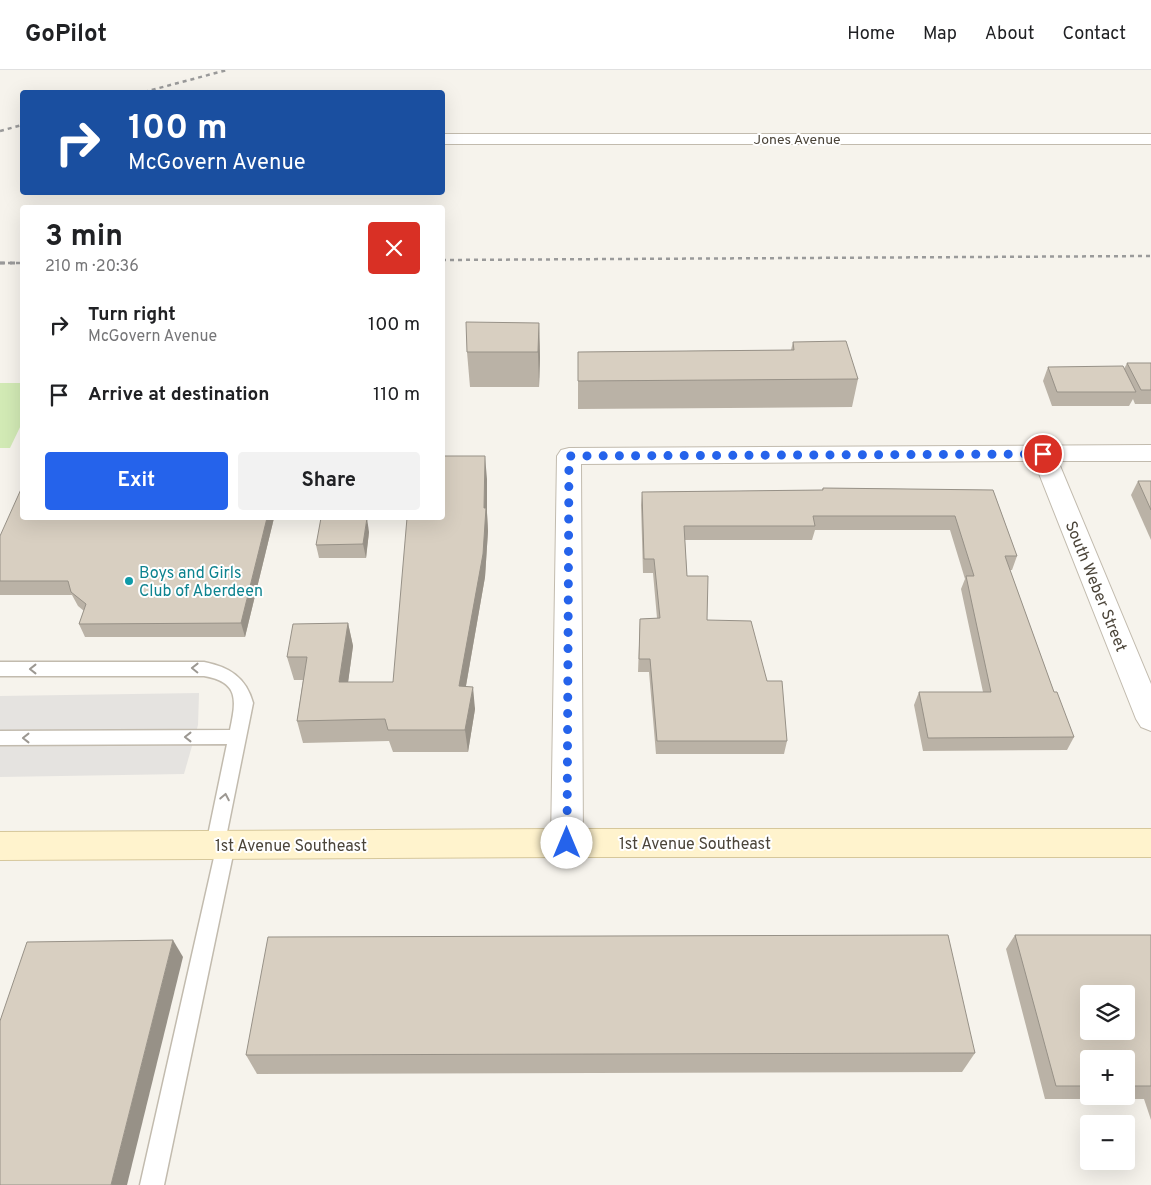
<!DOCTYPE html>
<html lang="en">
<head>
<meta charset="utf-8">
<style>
	body { margin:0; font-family:Overpass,sans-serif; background:#f2f2f2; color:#202124; height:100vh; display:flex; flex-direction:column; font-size:19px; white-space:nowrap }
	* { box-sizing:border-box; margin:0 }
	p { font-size:16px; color:#757577 }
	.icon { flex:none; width:28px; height:28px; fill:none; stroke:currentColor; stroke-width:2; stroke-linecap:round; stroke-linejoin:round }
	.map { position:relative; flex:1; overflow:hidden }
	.panel { position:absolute; left:20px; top:135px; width:425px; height:315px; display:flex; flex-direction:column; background:#fff; border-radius:5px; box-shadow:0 5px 20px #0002 }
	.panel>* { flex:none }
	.hud { position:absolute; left:20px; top:20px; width:425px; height:105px; border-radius:5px; box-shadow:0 5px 20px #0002; background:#1a4fa0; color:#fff; overflow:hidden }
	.buttons { position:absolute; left:1080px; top:915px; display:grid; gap:10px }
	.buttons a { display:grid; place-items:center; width:55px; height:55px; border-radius:5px; background:#fff; box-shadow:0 5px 20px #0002; font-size:25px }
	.pin { position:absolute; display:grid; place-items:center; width:42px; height:42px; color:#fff; margin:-21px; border:2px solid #fff; border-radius:50%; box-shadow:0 1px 5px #0007 }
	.me { position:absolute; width:55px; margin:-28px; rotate:0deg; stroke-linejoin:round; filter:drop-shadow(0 0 4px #0008) }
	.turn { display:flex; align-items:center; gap:18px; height:105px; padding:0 25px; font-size:22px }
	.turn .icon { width:65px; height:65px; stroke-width:2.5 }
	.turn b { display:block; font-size:35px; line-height:42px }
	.round { display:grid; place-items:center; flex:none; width:52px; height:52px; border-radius:5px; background:#f2f2f2 }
	.headline { display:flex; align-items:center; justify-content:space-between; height:85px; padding:0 25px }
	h1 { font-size:30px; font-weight:700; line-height:38px }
	.button { display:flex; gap:10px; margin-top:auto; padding:10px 25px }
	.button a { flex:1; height:58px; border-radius:5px; background:#2563eb; color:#fff; font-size:20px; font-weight:700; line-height:58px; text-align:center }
	.button a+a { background:#f2f2f2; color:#202124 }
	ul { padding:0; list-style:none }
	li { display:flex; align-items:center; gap:15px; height:70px; padding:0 25px }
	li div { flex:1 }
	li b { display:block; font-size:19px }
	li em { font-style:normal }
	header { display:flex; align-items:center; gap:30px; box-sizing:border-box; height:70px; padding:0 25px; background:#fff; border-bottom:1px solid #e0e0e0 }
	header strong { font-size:24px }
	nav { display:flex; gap:28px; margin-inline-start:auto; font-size:18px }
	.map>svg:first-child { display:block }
	.green { fill:#d2eab5 }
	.parking { fill:#e5e3e0 }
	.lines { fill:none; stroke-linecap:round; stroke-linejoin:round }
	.lane-casing { stroke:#c2bbae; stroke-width:3 }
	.street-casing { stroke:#c2bbae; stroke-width:2 }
	.secondary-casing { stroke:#d6c79b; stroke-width:2 }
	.lane { fill:#fff; fill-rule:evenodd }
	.street { fill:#fff; fill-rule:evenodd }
	.secondary { fill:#fff3cd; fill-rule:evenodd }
	.rail-far1 { stroke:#9a9a9a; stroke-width:2.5; stroke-dasharray:4 4; stroke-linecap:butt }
	.rail { stroke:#9a9a9a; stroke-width:3; stroke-dasharray:5 5; stroke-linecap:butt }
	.wall { fill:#bab2a6; fill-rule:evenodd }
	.shaded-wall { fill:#979187 }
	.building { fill:#d8cfc1; stroke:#979187; fill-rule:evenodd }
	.oneway { stroke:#9c9892 }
	.route { stroke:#2563eb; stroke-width:9; stroke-dasharray:0 16.2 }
	.culture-dot { fill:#0f9aa8; stroke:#fff; stroke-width:2 }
	.labels { text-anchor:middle; stroke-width:4; stroke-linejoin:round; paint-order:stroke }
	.far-street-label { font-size:14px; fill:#4b4439; stroke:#fff }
	.culture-label { font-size:16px; fill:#0d838f; stroke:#fff; text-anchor:start }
	.street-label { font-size:16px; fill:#4b4439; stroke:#fff }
</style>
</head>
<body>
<header>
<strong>GoPilot</strong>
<nav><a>Home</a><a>Map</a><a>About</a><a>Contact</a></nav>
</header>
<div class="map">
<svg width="1151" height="1115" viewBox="0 0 1151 1115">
	<rect width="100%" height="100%" fill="#f6f3ec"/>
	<polygon class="green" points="0,313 22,313 22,353 10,378 0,378"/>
	<polygon class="parking" points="199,623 198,655 184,704 0,707 0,626"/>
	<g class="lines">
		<defs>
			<path id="lane" d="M0 592H204C229 597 246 607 253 633L226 767 233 769 235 775 164 1115H140L215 783 208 781 206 775 227 674 0 675V661L230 660C236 631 240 612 204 606H0Z"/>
			<g id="street">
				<rect x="442" y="64" width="709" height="10"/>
				<polygon points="1151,375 1151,391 1058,391 1151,614 1151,661 1141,657 1136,649 1034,391 581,394 583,773 578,783 567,787 556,783 551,773 557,386 561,380 569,378"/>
			</g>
			<polygon id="secondary" points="567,759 1151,759 1151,787 567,787 0,790 0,762"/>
		</defs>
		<use href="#lane" class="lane-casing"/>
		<use href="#street" class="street-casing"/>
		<use href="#secondary" class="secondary-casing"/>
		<use href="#lane" class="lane"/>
		<use href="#street" class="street"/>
		<use href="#secondary" class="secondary"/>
		<g class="rail-far1">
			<polyline points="144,22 227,0"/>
			<polyline points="0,61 22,55"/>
			<polyline points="442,190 1151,186"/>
			<polyline points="0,193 22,193"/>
		</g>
		<polyline class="rail" points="0,193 22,193"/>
	</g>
	<g class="wall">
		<polygon points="539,253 540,288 539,317 470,317 467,282"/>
		<polygon points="793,272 858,309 852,337 578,339 578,282 791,280"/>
		<polygon points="1127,293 1151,293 1151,334 1135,334 1133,329 1129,336 1052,336 1043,311 1048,297 1124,299"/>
		<polygon points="487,409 487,443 488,461 485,507 466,616 475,639 468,682 393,682 389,671 303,673 297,651 303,610 294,610 287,587 348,553 353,576 348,612 393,612"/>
		<polygon points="1138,411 1151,411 1151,470 1131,425"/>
		<polygon points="823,418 993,420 1017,486 1012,500 1010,500 1054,622 1074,667 1067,680 923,681 914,635 919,622 983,622 961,519 965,509 950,460 815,460 812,470 685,470 687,506 707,550 767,611 787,671 784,684 656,684 649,602 638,602 640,549 657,548 653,503 643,503 641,435 642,422 822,420"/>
		<polygon points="274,448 245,567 85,567 79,554 84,541 78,536 72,525 0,525 0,466"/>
		<polygon points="369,462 366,488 319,488 316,475"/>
		<path d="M1015 865H1151V1050L1144 1029H1045L1006 879ZM1089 989H1126V1026H1089Z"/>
		<polygon points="975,983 962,1002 257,1004 246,985"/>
	</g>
	<g class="shaded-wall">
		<polygon points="539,253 540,288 539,317 538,282"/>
		<polygon points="485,386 487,409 487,443 488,461 485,507 462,638 459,616 484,438"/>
		<polygon points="267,448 274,448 245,567 241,553"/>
		<polygon points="367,448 369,462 366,488 363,474"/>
		<polygon points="348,553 353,576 345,635 339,612"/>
		<polygon points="473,617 475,639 468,682 465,660"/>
		<polygon points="173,870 183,887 127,1115 111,1115"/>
	</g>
	<g class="building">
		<polygon points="466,252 539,253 538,282 467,282"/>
		<polygon points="846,271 858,309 578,311 578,282 794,280 793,272"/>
		<polygon points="1127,293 1151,293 1151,320 1141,320"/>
		<polygon points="1123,296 1136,322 1057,322 1048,297"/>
		<polygon points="442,386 485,386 484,438 486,438 483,484 459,616 473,617 465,660 388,660 385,649 297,651 307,587 287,587 293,554 348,553 339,612 393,612 407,448 442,448"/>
		<polygon points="1138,411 1151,411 1151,440"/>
		<polygon points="22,417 22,448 267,448 241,553 79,554 86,534 71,522 68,511 0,511 0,466"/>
		<polygon points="823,418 993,420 1017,486 1005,486 1054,622 1057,622 1074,667 928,668 919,622 991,622 966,506 974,506 955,446 813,446 815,456 684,456 687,506 708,506 707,550 751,551 767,611 782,611 787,671 657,671 650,589 639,589 640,549 660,548 654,489 644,489 642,422 823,420"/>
		<polygon points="321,448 367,448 363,474 316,475"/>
		<polygon points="948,865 975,983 246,985 268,867"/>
		<path d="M1015 865H1151V1016H1126V989H1089V1016H1056ZM1089 924H1126V961H1089Z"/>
		<polygon points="173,870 111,1115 0,1115 0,951 27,872"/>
	</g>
	<defs><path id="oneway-chevron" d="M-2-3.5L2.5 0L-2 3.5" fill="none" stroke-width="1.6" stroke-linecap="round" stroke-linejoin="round" transform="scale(1.25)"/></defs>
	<g class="oneway">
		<use href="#oneway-chevron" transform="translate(195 598) rotate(-179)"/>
		<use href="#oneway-chevron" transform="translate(33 599) rotate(180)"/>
		<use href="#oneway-chevron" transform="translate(188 667) rotate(180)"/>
		<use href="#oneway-chevron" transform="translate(26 668) rotate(180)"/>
		<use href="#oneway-chevron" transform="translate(225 727) rotate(-79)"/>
	</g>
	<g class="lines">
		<polyline class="route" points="567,773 569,386 1043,384"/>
	</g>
	<circle class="culture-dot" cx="129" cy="511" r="5"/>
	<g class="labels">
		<g class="far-street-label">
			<text x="797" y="74">Jones Avenue</text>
		</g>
		<g class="culture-label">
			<text x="139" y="508">Boys and Girls<tspan x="139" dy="18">Club of Aberdeen</tspan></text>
		</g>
		<g class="street-label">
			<text transform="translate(1097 516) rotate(68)" y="6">South Weber Street</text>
			<text x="695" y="779">1st Avenue Southeast</text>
			<text x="291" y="781">1st Avenue Southeast</text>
		</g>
	</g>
</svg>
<div class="buttons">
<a><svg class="icon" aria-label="layers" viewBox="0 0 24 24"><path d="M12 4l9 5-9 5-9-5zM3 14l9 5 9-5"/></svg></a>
<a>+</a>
<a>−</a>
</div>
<div class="pin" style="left:1043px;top:384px;background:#d93025"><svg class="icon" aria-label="arrive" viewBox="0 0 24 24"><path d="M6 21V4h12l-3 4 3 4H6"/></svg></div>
<svg class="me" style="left:567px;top:773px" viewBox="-20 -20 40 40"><circle r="19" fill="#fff"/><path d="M0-13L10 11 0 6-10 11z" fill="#2563eb"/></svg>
<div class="hud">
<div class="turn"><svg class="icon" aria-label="right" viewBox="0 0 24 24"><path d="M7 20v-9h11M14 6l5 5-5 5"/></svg><div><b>100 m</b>McGovern Avenue</div></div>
</div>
<section class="panel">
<div class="headline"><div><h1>3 min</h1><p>210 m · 20:36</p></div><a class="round" style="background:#d93025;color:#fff"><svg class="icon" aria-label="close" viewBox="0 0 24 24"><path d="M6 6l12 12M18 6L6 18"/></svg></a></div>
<ul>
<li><svg class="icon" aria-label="right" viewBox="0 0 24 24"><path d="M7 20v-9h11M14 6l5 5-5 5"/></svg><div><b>Turn right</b><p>McGovern Avenue</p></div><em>100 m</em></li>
<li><svg class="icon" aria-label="arrive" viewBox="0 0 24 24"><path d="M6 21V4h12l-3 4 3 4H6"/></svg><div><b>Arrive at destination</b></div><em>110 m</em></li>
</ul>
<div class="button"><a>Exit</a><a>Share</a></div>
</section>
</div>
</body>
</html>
